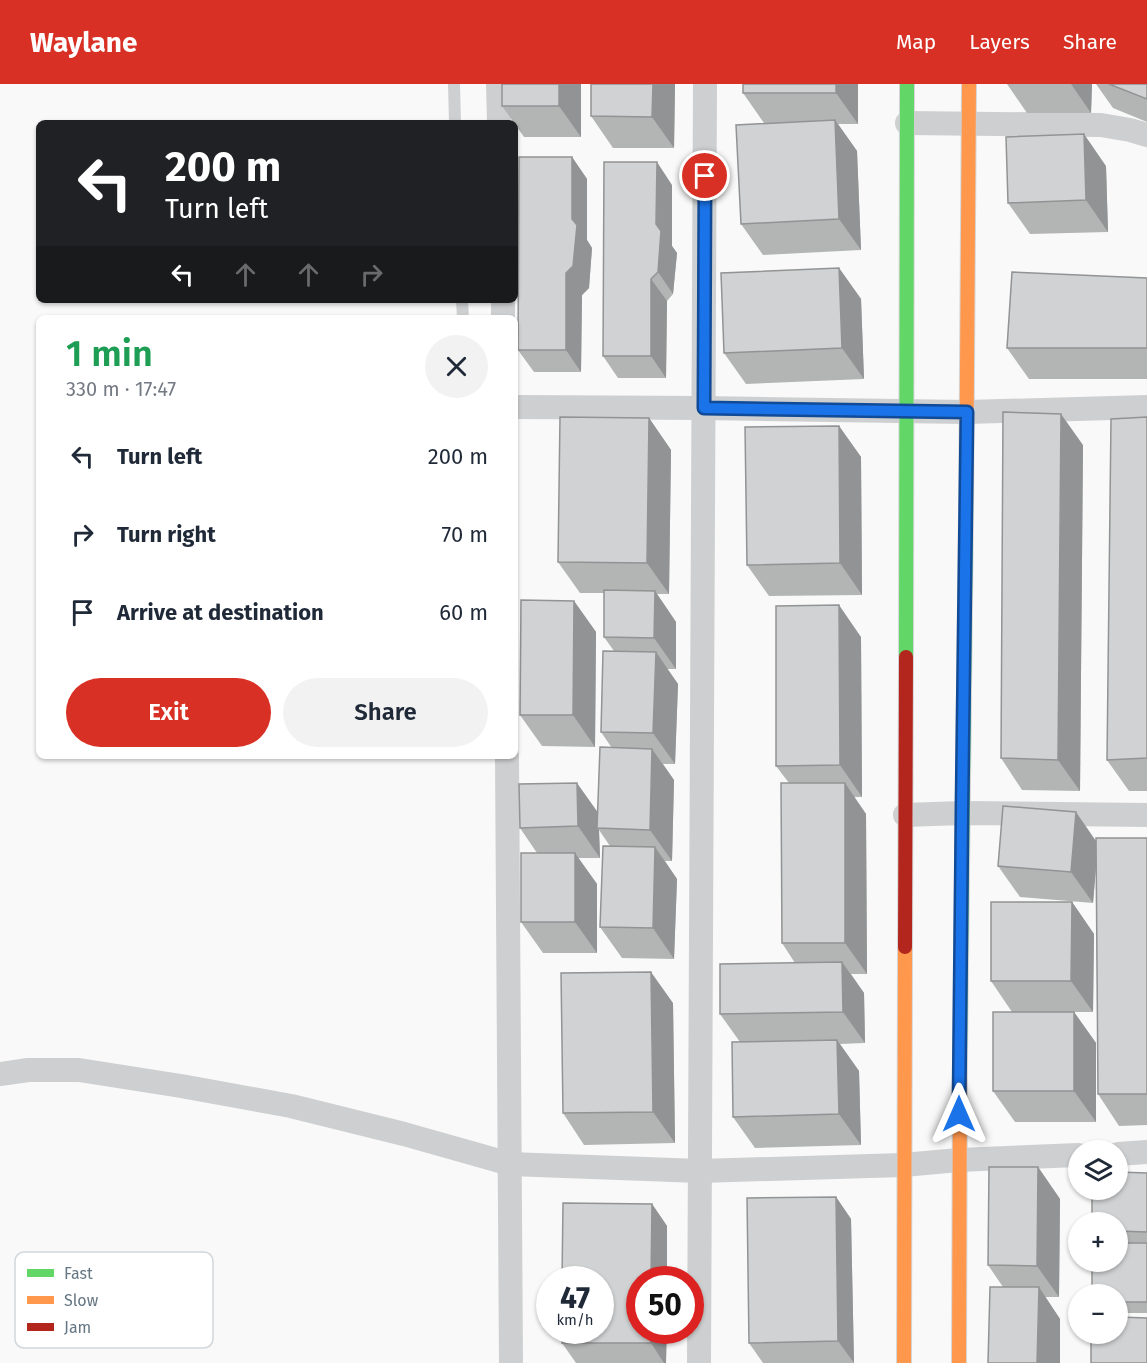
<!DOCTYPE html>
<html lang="en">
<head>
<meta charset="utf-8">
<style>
	body { margin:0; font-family:"Fira Sans",sans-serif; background:#f2f2f3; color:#1f2937; height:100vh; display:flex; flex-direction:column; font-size:22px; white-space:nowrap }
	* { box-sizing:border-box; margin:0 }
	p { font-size:20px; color:#747a83 }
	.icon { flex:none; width:33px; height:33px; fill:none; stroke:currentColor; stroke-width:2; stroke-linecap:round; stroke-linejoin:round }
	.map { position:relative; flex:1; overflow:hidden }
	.panel { position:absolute; left:36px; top:231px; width:482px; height:444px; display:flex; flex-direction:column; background:#fff; border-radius:9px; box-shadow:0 2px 4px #0004 }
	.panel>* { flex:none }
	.top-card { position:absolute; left:36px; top:36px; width:482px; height:183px; border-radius:9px; box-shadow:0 2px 4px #0004; background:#202124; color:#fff; overflow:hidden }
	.buttons { position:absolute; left:1068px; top:1056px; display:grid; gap:12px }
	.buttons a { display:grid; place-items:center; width:60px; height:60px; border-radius:50%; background:#fff; box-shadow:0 2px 4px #0004; font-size:30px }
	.speed { position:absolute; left:536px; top:1182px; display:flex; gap:12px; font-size:30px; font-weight:700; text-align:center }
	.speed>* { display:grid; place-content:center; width:78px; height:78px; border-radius:50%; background:#fff; box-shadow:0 2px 4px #0004; line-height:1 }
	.speed small { font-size:15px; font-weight:400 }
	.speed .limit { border:9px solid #d22; background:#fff; color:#111 }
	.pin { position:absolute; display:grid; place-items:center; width:51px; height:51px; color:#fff; margin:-26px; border:3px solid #fff; border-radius:50%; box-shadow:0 2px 6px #0007 }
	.me { position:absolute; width:66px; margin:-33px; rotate:0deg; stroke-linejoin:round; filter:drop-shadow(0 0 4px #0008) }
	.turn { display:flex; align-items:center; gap:21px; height:126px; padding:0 30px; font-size:27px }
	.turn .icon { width:78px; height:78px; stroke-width:2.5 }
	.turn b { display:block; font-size:42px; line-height:51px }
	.lanes { display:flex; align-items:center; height:57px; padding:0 30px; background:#0003; justify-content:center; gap:30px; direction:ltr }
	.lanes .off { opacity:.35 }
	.round { display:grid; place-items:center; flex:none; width:63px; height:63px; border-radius:32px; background:#f2f2f3 }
	.head { display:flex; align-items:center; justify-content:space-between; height:102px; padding:0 30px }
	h1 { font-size:36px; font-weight:600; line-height:45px; color:#1e9e55 }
	.button { display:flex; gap:12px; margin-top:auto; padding:12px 30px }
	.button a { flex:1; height:69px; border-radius:36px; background:#d93025; color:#fff; font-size:24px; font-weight:600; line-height:69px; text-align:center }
	.button a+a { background:#f2f2f3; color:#1f2937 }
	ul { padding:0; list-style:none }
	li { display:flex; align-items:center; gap:18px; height:78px; padding:0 30px }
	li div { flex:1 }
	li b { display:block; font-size:22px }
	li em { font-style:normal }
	header { display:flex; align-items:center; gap:36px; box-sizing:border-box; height:84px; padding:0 30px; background:#d93025; color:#fff }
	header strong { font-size:28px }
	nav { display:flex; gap:33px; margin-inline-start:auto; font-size:21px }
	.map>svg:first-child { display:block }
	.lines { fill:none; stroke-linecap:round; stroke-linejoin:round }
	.fast-casing { stroke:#d5d6d7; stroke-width:16 }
	.slow-casing { stroke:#d5d6d7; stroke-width:16 }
	.jam-casing { stroke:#d5d6d7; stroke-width:16 }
	.lane { stroke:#cecfd0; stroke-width:12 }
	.street { stroke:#cecfd0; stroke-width:24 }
	.fast { stroke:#63d668; stroke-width:14 }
	.slow { stroke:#ff974d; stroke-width:14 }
	.jam { stroke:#b3261e; stroke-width:14 }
	.wall { fill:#b3b5b5 }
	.shaded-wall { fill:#929394 }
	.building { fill:#d0d2d3; stroke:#929394; stroke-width:1.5 }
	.route-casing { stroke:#114b97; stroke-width:15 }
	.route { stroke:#1a73e8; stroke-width:10 }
	.key { fill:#fff; stroke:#d1d6da; stroke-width:1.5 }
	.key-label { font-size:16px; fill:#657683 }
</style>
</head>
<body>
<header>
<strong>Waylane</strong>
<nav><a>Map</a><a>Layers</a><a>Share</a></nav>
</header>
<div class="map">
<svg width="1147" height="1279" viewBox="0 0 1147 1279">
	<rect width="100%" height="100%" fill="#f9f9f9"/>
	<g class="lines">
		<defs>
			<g id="fast">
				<polyline points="906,573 907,0"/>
				<polyline points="960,969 966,430"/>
			</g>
			<g id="slow">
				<polyline points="966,430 969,0"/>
				<polyline points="904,1279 905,863"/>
				<polyline points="959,1279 960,969"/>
			</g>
			<polyline id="jam" points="905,863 906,573"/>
		</defs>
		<use href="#fast" class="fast-casing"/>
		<use href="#slow" class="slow-casing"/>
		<use href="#jam" class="jam-casing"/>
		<g class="lane">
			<polyline points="454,0 455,39"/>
			<polyline points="462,216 463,234"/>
		</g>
		<g class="street">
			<polyline points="498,0 499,39"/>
			<polyline points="907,39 1101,41 1130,46 1147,51"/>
			<polyline points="503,216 503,234"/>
			<polyline points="514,323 704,324 967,328 1147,323"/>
			<polyline points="507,672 511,1279"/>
			<polyline points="905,731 962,729 1147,731"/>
			<polyline points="0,990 28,986 79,986 181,1002 291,1022 404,1050 510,1080 700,1087 903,1081 959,1076 1078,1071"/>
			<polyline points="1118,1070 1147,1068"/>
			<polyline points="699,1279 705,0"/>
		</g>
		<use href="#fast" class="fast"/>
		<use href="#slow" class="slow"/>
		<use href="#jam" class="jam"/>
	</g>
	<g class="wall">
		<polygon points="502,0 581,0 581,53 524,53 502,22"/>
		<polygon points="591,0 675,0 674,64 613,64 591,32"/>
		<polygon points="858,0 858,40 838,40 857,67 861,166 763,171 741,140 764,39 743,9"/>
		<polygon points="1007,0 1092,0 1091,29 1027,29"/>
		<polygon points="1096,0 1147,0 1147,38 1113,24"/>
		<polygon points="572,73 587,95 587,156 592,164 589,204 582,211 581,288 534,288 518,266"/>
		<polygon points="1106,82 1108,148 1030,150 1008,119"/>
		<polygon points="672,101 672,162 677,169 673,210 667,217 666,294 618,294 603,272"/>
		<polygon points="839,184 861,215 864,295 746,300 724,269"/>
		<polygon points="1147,194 1147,295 1029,295 1007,264"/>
		<polygon points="1147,333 1147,707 1129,707 1107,676"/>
		<polygon points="649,334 671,366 669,510 657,510 676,538 676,585 667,585 678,600 675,680 663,680 674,696 672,777 665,777 677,795 674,875 622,874 600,843 610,762 599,746 600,774 578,774 597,800 597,869 543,869 521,838 537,769 520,744 598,729 612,664 601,648 614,567 604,553 604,509 580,509 558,478"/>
		<polygon points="839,342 861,373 862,511 769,512 747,481"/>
		<polygon points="1083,361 1080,707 1022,706 1001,674"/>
		<polygon points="574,517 596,548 595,663 542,662 520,631"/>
		<polygon points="861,553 862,713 854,713 866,730 867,890 851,890 864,909 865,959 840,960 859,987 861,1061 755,1064 733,1033 740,958 720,930 795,879 782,859 789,699 776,682"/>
		<polygon points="1147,754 1147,1041 1119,1042 1098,1010 1096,781 1093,819 1020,813 998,782 1096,757"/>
		<polygon points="1072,818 1094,850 1093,928 1074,928 1096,959 1096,1038 1015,1038 993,1007 1012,928 991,897"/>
		<polygon points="673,919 675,1059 584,1061 563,1029"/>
		<polygon points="1038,1083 1060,1115 1059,1213 1045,1213 1060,1235 1003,1203 988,1181"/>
		<polygon points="1147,1089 1147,1229 1118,1229 1118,1138"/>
		<polygon points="836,1113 851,1135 854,1279 763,1279 749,1259"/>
		<polygon points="652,1120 667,1142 666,1279 576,1279 562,1259"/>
	</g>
	<g class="shaded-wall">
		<polygon points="559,0 581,0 581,53 559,22"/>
		<polygon points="653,0 675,0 674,64 652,33"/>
		<polygon points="836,0 858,0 858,40 836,9"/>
		<polygon points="1071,0 1092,0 1091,29"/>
		<polygon points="835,36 857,67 861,166 839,135"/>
		<polygon points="1084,50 1106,82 1108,148 1086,116"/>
		<polygon points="572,73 587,95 587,156 592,164 589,204 582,211 581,288 566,266 566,189 572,135"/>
		<polygon points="657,78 672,101 672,162 677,169 673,210 658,188 656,140"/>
		<polygon points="839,184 861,215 864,295 842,264"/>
		<polygon points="651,195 667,217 666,294 651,272"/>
		<polygon points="1061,330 1083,361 1080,707 1058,676"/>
		<polygon points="649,334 671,366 669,510 647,479"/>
		<polygon points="839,342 861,373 862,511 840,479"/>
		<polygon points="655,507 676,538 676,585 654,554"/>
		<polygon points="574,517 596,548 595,663 573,631"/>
		<polygon points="839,521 861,553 862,713 840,681"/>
		<polygon points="656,568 678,600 675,680 653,649"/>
		<polygon points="652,665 674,696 672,777 650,746"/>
		<polygon points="577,699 599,730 597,744 599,746 600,774 578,742"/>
		<polygon points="845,699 866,730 867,890 845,859"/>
		<polygon points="1076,728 1098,760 1093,819 1071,788"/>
		<polygon points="655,763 677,795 674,875 653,844"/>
		<polygon points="575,769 597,800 597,869 575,838"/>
		<polygon points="1072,818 1094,850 1093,928 1071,897"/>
		<polygon points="842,878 864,909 865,959 843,928"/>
		<polygon points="651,888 673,919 675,1059 653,1028"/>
		<polygon points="1074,928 1096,959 1096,1038 1074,1007"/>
		<polygon points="837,956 859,987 861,1061 839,1030"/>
		<polygon points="1038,1083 1060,1115 1059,1213 1037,1182"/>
		<polygon points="836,1113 851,1135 854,1279 838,1257"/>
		<polygon points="652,1120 667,1142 667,1196 651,1196"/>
		<polygon points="1039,1203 1060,1235 1060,1279 1037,1279"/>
		<polygon points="651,1246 667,1246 666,1279 664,1279 651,1259"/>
	</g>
	<g class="building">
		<rect x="502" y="0" width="57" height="22"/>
		<polygon points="591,0 653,0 652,33 591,32"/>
		<rect x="743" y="0" width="93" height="9"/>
		<polygon points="1109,0 1147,0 1147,15"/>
		<polygon points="835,36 839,135 741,140 736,41"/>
		<polygon points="1084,50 1086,116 1008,119 1006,53"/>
		<polygon points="519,73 572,73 572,135 577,141 573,182 566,189 566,266 518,266"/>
		<polygon points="604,78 657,78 656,140 661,147 658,188 651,195 651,272 603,272"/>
		<polygon points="839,184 842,264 724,269 721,189"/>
		<polygon points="1012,188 1147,194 1147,264 1007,264"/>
		<polygon points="1003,328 1061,330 1058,676 1001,674"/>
		<polygon points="560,333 649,334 647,479 558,478"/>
		<polygon points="1147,333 1147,674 1107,676 1111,335"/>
		<polygon points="839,342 840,479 747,481 745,343"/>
		<polygon points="604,506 655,507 654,554 604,553"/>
		<polygon points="521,516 574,517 573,631 520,631"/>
		<polygon points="839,521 840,681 776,682 776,522"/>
		<polygon points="603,567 656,568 653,649 601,648"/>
		<polygon points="600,663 652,665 650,746 597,744"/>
		<polygon points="577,699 578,742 520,744 519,700"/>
		<polygon points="781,699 845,699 845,859 782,859"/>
		<polygon points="1003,722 1076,728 1071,788 998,782"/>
		<polygon points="1096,754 1147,754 1147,1010 1098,1010"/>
		<polygon points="603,762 655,763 653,844 600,843"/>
		<rect x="521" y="769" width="54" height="69"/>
		<polygon points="991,818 1072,818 1071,897 991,897"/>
		<polygon points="842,878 843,928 720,930 720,880"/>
		<polygon points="651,888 653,1028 563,1029 561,889"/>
		<rect x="993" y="928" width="81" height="79"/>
		<polygon points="837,956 839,1030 733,1033 732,958"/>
		<polygon points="989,1083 1038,1083 1037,1182 988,1181"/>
		<polygon points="1118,1088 1147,1089 1147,1148 1118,1147 1118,1138 1092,1138 1092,1106 1118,1106"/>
		<polygon points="836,1113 838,1257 749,1259 747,1114"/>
		<polygon points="563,1119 652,1120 651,1196 639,1196 639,1246 651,1246 651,1259 562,1259 562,1246 600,1246 600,1196 562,1196"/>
		<polygon points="1118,1159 1147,1159 1147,1218 1118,1218 1118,1210 1092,1210 1092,1178 1118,1178"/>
		<polygon points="990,1203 1039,1203 1037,1279 988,1279"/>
		<polygon points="1118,1233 1147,1234 1147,1279 1091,1279 1091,1250 1118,1250"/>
	</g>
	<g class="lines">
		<defs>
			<polyline id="route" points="705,92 704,324 967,328 962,729 959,1030"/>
		</defs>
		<use href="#route" class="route-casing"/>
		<use href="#route" class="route"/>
	</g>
	<rect x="15" y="1168" width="198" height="96" rx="9" class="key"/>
	<rect x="27" y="1185" width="27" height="8" fill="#63d668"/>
	<rect x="27" y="1212" width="27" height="8" fill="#ff974d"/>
	<rect x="27" y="1239" width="27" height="8" fill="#b3261e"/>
	<g class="key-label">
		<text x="64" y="1195">Fast</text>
		<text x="64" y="1222">Slow</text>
		<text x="64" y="1249">Jam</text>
	</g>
</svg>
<div class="buttons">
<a><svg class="icon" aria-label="layers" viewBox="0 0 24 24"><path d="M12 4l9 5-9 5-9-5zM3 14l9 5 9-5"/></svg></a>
<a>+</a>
<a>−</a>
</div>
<div class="speed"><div>47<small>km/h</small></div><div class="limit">50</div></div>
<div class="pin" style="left:705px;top:92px;background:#d93025"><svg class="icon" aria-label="arrive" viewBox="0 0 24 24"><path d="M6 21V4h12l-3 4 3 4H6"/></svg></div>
<svg class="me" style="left:959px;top:1030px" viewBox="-20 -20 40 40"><path d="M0-17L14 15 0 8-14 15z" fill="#1a73e8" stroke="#fff" stroke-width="4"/></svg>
<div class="top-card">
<div class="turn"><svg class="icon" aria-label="left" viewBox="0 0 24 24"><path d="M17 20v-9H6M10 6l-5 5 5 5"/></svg><div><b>200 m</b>Turn left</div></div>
<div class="lanes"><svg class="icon" aria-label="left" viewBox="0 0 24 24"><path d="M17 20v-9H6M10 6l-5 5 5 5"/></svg><svg class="icon off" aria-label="ahead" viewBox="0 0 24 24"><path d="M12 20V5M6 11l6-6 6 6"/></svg><svg class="icon off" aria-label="ahead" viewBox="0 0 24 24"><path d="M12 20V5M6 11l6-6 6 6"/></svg><svg class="icon off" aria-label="right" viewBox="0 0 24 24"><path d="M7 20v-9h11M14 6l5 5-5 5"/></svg></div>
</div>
<section class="panel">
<div class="head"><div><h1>1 min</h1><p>330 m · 17:47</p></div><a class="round"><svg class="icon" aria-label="close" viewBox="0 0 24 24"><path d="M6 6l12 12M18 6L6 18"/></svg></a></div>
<ul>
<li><svg class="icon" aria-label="left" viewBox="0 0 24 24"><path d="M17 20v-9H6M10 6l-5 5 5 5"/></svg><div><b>Turn left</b></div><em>200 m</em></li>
<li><svg class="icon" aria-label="right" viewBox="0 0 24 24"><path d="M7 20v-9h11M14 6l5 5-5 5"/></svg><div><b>Turn right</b></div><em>70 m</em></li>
<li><svg class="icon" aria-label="arrive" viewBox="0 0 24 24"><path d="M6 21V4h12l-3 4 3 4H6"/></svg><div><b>Arrive at destination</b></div><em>60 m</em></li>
</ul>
<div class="button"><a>Exit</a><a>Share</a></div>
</section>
</div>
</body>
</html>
